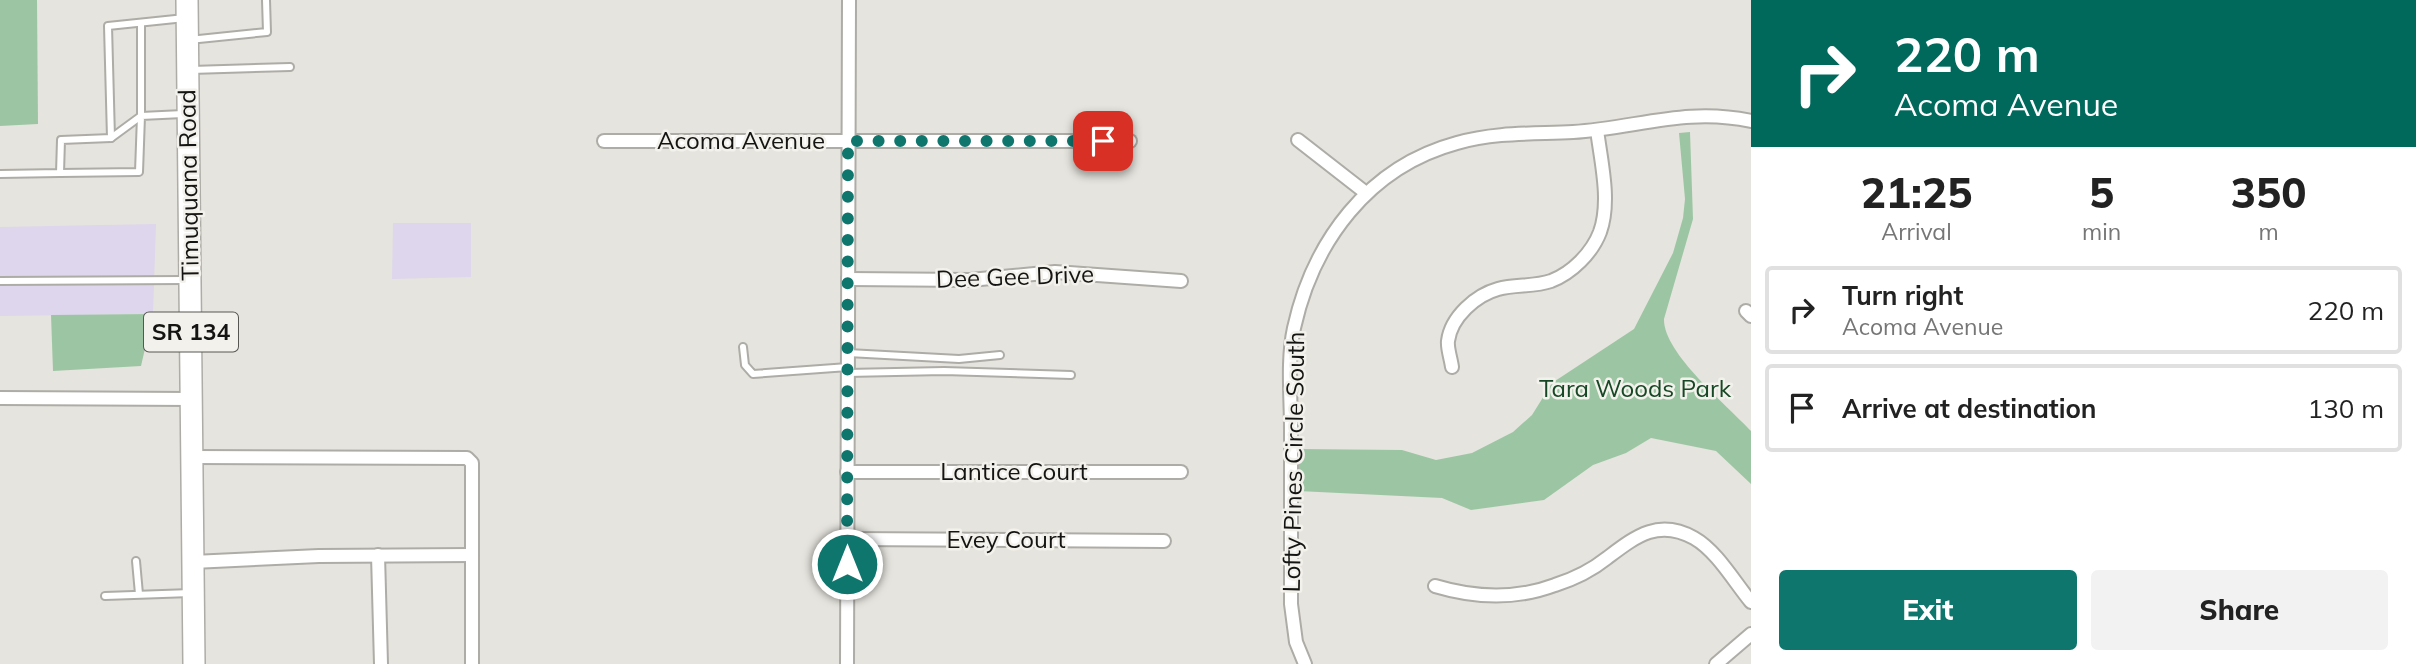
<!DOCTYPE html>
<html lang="en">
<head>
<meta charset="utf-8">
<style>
	body { margin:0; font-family:Mulish,sans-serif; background:#f2f2f2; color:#222; height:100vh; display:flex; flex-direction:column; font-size:26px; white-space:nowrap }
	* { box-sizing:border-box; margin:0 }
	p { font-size:23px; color:#767676 }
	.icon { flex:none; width:38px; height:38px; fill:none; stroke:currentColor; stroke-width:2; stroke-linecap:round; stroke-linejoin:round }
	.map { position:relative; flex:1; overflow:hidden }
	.panel { display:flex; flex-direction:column; background:#fff; width:665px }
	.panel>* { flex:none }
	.hud { background:#00695c; color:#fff; overflow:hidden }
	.pin { position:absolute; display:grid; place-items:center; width:60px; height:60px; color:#fff; margin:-30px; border-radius:14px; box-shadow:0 4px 10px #0006 }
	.me { position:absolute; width:77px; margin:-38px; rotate:0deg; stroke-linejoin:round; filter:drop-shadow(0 0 5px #0008) }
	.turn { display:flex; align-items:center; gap:24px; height:147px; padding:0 28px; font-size:32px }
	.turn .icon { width:91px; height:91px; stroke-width:2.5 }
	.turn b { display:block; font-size:49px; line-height:60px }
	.eta { display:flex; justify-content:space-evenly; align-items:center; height:119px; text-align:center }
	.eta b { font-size:42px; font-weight:800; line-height:49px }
	.button { display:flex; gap:14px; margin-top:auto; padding:14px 28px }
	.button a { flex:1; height:80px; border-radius:7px; background:#0f766e; color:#fff; font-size:28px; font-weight:800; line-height:80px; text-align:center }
	.button a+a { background:#f2f2f2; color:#222 }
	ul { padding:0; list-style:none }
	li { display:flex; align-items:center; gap:21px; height:88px; margin:0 14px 10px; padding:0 14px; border:4px solid #e0e0e0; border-radius:7px }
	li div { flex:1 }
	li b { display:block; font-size:26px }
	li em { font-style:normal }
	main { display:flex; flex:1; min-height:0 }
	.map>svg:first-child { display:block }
	.industrial { fill:#ddd6ec }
	.green { fill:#9cc6a3 }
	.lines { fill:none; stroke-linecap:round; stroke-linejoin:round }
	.lane-casing { stroke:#aeaca6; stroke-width:10 }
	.street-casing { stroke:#aeaca6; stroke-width:16 }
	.primary-casing { stroke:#aeaca6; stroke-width:24 }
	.lane { stroke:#fff; stroke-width:6 }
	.street { stroke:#fff; stroke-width:12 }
	.primary { stroke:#fff; stroke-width:21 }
	.route { stroke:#0f766e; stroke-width:12; stroke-dasharray:0 21.6 }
	.labels { text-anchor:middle; stroke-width:5; stroke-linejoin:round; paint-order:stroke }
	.shield { fill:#f3f1eb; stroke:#575653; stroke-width:2 }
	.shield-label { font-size:23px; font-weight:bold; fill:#141412 }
	.street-label { font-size:24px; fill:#141412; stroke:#f3f1eb }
	.park-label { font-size:24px; fill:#164825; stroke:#f3f1eb }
</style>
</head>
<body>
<main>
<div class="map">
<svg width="1751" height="664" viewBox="0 0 1751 664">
	<rect width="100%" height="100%" fill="#e6e4de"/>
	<g class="industrial">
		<polygon points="393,223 471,223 471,277 392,279"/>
		<polygon points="156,224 153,314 0,316 0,227"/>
	</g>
	<g class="green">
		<polygon points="0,0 37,0 38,124 0,126"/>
		<path d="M1690 132 1693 219 1664 319C1663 353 1727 405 1751 431V484L1716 451 1651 438 1626 453 1593 465 1544 500 1471 510 1442 498 1298 491V449L1402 450 1436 460 1472 453 1513 432 1532 415 1552 383 1634 329 1673 253 1683 218 1685 199 1679 133Z"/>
		<polygon points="153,314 141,366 53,371 51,315"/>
	</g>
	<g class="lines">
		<defs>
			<g id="lane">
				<polyline points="189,40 267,32 266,0"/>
				<polyline points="191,70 290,67"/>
				<polyline points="111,138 141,116 141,23"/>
				<polyline points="60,173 139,172 141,116 183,114"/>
				<polyline points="0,174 60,173 61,140 111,138 108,26 185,18"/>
				<polyline points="0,281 185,280"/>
				<polyline points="743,347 745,365 753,374 848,367"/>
				<polyline points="848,353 959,359 1000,355"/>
				<polyline points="847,373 944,371 1071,375"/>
				<polyline points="136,561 139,594"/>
				<polyline points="105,596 191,593"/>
			</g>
			<g id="street">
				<polyline points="1298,140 1366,193"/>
				<polyline points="604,141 1130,141"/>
				<polyline points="848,279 970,280 1055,272 1181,281"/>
				<polyline points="1746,311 1751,316"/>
				<path d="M1452 367C1451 359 1447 348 1448 341 1451 317 1476 295 1498 289 1515 284 1534 287 1551 281 1572 273 1592 253 1600 232 1611 201 1601 162 1597 130"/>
				<polyline points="0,398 192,399"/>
				<polyline points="192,457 467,458 472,463 472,664"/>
				<polyline points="847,472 1181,472"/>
				<polyline points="847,539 1164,541"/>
				<polyline points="378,555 381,664"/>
				<polyline points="193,562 319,556 472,555"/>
				<path d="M1435 586C1475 598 1515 600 1555 585 1574 579 1592 570 1607 558 1635 537 1658 518 1694 538 1717 551 1735 583 1751 602"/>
				<polyline points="847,664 849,0"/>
				<path d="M1305 664 1296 642 1291 604C1291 546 1291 487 1291 429 1291 397 1287 360 1294 328 1313 242 1368 167 1457 143 1495 132 1534 134 1573 132 1637 128 1686 107 1751 121"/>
				<polyline points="1716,664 1751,634"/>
			</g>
			<polyline id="primary" points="187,0 194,664"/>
		</defs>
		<use href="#lane" class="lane-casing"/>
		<use href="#street" class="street-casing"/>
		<use href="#primary" class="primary-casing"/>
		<use href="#lane" class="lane"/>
		<use href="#street" class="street"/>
		<use href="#primary" class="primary"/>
	</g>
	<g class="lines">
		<polyline class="route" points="847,564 848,141 1103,141"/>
	</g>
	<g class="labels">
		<rect class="shield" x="144" y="312.5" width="94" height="39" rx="5"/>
		<g class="shield-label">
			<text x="191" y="340">SR 134</text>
		</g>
		<g class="street-label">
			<text x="741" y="149">Acoma Avenue</text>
			<text transform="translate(189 185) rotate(-91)" y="8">Timuquana Road</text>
			<text transform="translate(1015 277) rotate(-2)" y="8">Dee Gee Drive</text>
			<text transform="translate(1294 462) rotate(-89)" y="8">Lofty Pines Circle South</text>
			<text x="1014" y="480">Lantice Court</text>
			<text x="1006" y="548">Evey Court</text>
		</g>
		<g class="park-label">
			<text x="1635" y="397">Tara Woods Park</text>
		</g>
	</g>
</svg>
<div class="pin" style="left:1103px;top:141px;background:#d93025"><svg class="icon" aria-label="arrive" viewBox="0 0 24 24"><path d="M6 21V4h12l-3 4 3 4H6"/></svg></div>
<svg class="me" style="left:847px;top:564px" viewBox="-20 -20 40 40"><circle r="17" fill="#0f766e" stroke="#fff" stroke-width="3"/><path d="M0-11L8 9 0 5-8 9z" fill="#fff"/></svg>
</div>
<section class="panel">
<div class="hud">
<div class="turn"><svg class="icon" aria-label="right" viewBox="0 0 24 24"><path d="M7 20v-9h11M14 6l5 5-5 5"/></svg><div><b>220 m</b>Acoma Avenue</div></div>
</div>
<div class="eta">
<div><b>21:25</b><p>Arrival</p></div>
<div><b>5</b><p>min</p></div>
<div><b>350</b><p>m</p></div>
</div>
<ul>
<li><svg class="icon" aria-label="right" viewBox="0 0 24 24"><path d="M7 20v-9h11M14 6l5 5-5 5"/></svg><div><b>Turn right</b><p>Acoma Avenue</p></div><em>220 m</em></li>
<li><svg class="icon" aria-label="arrive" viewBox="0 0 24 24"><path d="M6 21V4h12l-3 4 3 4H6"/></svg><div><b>Arrive at destination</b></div><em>130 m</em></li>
</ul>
<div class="button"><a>Exit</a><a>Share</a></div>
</section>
</main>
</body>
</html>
